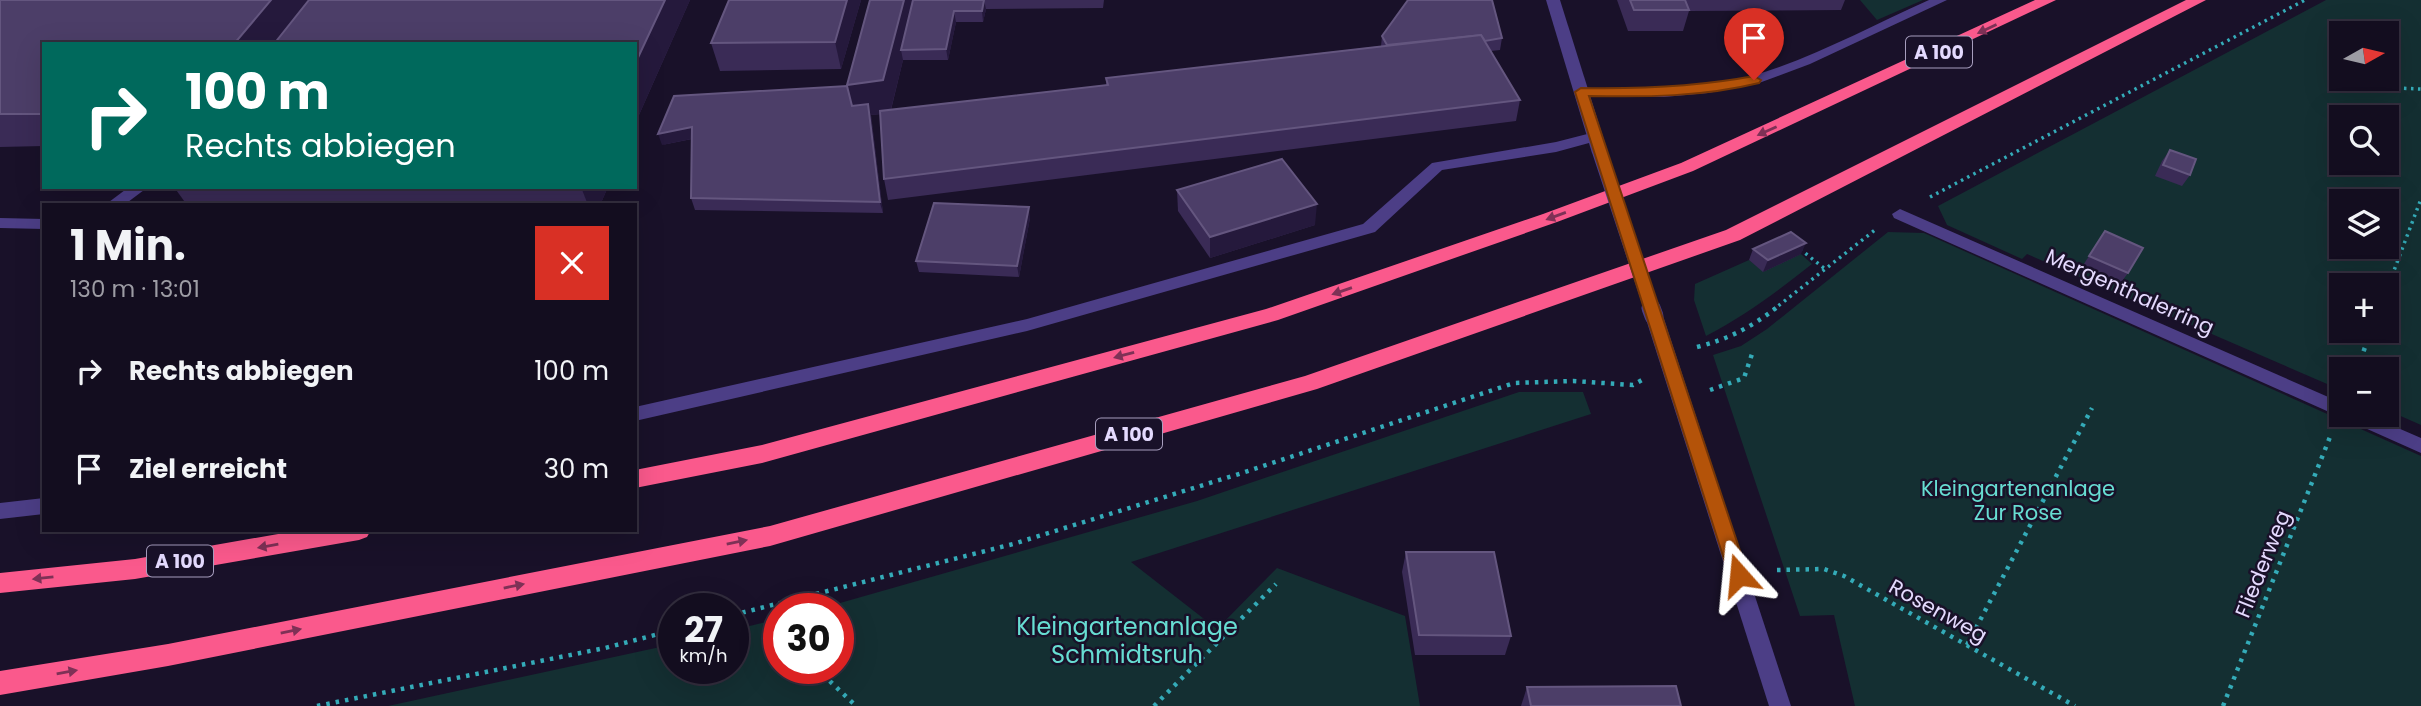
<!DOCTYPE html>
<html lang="de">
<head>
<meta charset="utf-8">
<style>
	body { margin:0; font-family:Poppins,sans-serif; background:#201b2c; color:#f1f3f6; height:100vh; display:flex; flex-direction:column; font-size:26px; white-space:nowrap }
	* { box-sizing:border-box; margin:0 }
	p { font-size:23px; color:#9d9ca4 }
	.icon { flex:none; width:38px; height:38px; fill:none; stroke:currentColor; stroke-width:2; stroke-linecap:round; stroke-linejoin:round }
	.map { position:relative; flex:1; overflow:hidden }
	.drawer { position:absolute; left:42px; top:203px; width:595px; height:329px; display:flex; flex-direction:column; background:#130d1f; border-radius:0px; box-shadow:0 7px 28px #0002,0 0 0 2px #322d3d }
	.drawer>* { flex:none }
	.top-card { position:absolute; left:42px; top:42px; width:595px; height:147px; border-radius:0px; box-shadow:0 7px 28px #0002,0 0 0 2px #322d3d; background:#00695c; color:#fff; overflow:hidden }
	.needle { width:46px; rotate:82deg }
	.buttons { position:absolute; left:2329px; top:21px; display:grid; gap:14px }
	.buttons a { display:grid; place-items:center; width:70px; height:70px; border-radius:0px; background:#130d1f; box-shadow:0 7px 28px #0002,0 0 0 2px #322d3d; font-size:35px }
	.speed { position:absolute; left:658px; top:593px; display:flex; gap:14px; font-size:35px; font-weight:700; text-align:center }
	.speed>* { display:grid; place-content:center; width:91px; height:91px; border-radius:50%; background:#130d1f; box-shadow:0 7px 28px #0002,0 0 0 2px #322d3d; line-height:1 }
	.speed small { font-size:18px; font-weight:400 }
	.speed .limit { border:10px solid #d22; background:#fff; color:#111 }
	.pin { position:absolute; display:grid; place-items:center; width:60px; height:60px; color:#fff; margin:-72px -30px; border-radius:50% 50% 50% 0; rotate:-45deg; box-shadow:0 0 7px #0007 }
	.pin .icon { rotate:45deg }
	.me { position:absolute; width:77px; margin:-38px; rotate:342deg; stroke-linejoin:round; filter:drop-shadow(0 0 5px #0008) }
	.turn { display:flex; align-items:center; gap:24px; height:147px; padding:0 28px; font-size:32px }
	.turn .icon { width:91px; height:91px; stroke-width:2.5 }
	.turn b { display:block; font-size:49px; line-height:60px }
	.round { display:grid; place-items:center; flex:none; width:74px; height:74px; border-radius:0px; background:#201b2c }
	.summary { display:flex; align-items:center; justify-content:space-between; height:119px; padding:0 28px }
	h1 { font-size:42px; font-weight:700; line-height:52px }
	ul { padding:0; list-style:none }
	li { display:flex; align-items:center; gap:21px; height:98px; padding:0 28px }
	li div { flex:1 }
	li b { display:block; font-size:26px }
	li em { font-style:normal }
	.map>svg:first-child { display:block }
	.green { fill:#142f32; fill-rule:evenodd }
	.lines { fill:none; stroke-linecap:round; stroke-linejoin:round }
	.path-far1 { stroke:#34abb8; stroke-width:3.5; stroke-dasharray:2.5 4.5; stroke-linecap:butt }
	.path { stroke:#34abb8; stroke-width:4.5; stroke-dasharray:3.5 6; stroke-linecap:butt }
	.lane { fill:#4c3e86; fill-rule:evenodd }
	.street { fill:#4c3e86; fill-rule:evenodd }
	.highway { fill:#fa598c; fill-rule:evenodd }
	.street-bridge-far1 { stroke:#4c3e86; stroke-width:15 }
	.street-bridge { stroke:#4c3e86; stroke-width:19 }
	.wall { fill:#3a2b56 }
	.shaded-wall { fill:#25193c }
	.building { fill:#4c3e68; stroke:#64567f; stroke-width:2 }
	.oneway { fill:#7e3156 }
	.route { fill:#b45309; stroke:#753606; stroke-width:2 }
	.labels { text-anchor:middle; stroke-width:5; stroke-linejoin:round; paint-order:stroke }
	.shield { fill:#191129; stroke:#a79ebe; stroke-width:2 }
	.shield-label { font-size:19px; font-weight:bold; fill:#e4dafe }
	.street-label { font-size:21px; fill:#e4dafe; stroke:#191129 }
	.park-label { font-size:21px; fill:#67ddd2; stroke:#191129 }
	.near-park-label { font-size:24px; fill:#67ddd2; stroke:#191129 }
</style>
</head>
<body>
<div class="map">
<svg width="2421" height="706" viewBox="0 0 2421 706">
	<rect width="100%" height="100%" fill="#191129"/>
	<g class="green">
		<polygon points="1860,0 1923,0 1877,20"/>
		<path d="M2326 0H2421V425L2387 410V369H2342L2341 390 2027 254 2022 259 1947 225 1938 206ZM2342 33H2387V79H2342ZM2342 117H2387V163H2342ZM2342 201H2387V247H2342ZM2342 285H2387V331H2342Z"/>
		<polygon points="1888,232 1924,233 2421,456 2421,706 1855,706 1834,615 1800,616 1713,355 1741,346 1767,329"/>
		<path d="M1801 254 1812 264C1778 291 1745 316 1706 336L1694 300 1695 284 1749 260 1763 271Z"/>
		<polygon points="1519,392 1583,392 1591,414 1131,562 1217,629 1277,568 1405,616 1420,706 388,706 674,644 674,668 733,668 733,630 779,619 779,668 838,668 838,609 819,609 1197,501"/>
	</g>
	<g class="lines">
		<g class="path-far1">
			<polyline points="2369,87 2421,89"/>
			<polyline points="1930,197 2305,0"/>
			<polyline points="1800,249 1825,269"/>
			<polyline points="2387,289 2421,199"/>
			<polyline points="1773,310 1875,230"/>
		</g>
		<g class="path">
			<path d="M1697 347C1728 339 1750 328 1776 308"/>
			<polyline points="2357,369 2371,331"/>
			<polyline points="1710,390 1744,378 1752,354"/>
			<polyline points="1777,570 1824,569 1844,576 2075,706"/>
			<polyline points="733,615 1013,544 1242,473 1514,383 1573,381 1633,385 1642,380"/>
			<polyline points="1967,645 2092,408"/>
			<polyline points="816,668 856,706"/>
			<polyline points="317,706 605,648 674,630"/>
			<polyline points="1154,706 1276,584"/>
			<polyline points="2223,706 2330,437"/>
		</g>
		<g class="lane">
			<path d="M1929 0H1947L1810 64 1759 83 1708 93 1664 97 1581 96 1574 92 1581 88C1637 88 1697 93 1752 76 1813 58 1871 26 1929 0Z"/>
			<polygon points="1595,132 1600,134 1602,137 1600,140 1556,152 1442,170 1375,232 1027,331 635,421 635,407 1027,319 1363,224 1432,163 1556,142"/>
			<polygon points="129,187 148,187 124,205 105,205"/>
			<polygon points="1900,209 2342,403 2342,415 2368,415 2421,438 2421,453 1894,218 1892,214"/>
			<polygon points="0,218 44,219 44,229 0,228"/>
			<polygon points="44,498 44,514 0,519 0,503"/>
		</g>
		<g class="street">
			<polygon points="1546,0 1560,0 1608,153 1605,156 1595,156 1592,153"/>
			<polygon points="1654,310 1663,316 1791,706 1769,706 1645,316"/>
		</g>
		<g class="highway">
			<polygon points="2035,0 2056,0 1693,171 1557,222 1278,320 762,463 635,488 635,470 762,445 1266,309 1543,214 1681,163"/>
			<polygon points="2186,0 2206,0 1740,240 1317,389 770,546 168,666 0,695 0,671 168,644 770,526 1305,376 1726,230"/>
			<polygon points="301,530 371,530 367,537 359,540 135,579 0,593 0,573 135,559"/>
		</g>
		<polyline class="street-bridge-far1" points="1600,153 1652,310"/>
		<polyline class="street-bridge" points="1651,308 1654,316"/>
	</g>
	<g class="wall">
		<polygon points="0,0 690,0 635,124 44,44 44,146 0,147"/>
		<polygon points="861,0 841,69 720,71 711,43"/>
		<polygon points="870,0 1104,0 1103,8 986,9 983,22 956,22 948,60 903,60 891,110 1106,85 1106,78 1381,46 1382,36 1502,38 1500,50 1491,51 1520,100 1516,121 888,200 884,179 881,114 871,115 883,213 695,210 691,198 692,139 662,145 847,86"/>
		<polygon points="1617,0 1845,0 1841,10 1689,11 1683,31 1628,31"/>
		<polygon points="2170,150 2190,175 2182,186 2155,176 2162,161"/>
		<polygon points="174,187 608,187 600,205 187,205"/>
		<polygon points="1177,190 1315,225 1210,258 1178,211"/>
		<polygon points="1030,218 1019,277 919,272 916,261"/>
		<polygon points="2105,231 2128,273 2120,284 2082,267"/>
		<polygon points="1753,249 1801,254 1763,272 1749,260"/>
		<polygon points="1406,552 1511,636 1505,655 1415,655 1402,572"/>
		<polygon points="1527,687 1681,706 1521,706"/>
	</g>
	<g class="shaded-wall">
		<polygon points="271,0 314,0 280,44 234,44"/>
		<polygon points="665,0 690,0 635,124 635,64"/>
		<polygon points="847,0 861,0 841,69 835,42"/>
		<polygon points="904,0 913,0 901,50 903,60 890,113 871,115 883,213 854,117 847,85"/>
		<polygon points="984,0 986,9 983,22 982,11"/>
		<polygon points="954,11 956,22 948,60 946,49"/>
		<polygon points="692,127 696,138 662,145 658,134"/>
		<polygon points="581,187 608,187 600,205 588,205"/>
		<polygon points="1317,204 1315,225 1210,258 1210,237"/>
		<polygon points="1029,207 1030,218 1019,277 1017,266"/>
		<polygon points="1806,243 1801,254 1763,272 1768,260"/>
	</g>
	<g class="building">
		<polygon points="0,0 271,0 234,44 44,44 44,114 0,114"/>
		<polygon points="309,0 665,0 635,64 635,44 274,44"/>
		<polygon points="729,0 847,0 835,42 711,43"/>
		<polygon points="870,0 904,0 883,80 847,85"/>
		<polygon points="913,0 984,0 982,11 954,11 946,49 901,50"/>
		<polygon points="1408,0 1492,0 1502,38 1485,41 1481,35 1387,45 1382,36"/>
		<polygon points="1630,0 1685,0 1689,10 1634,10"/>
		<polygon points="1481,35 1520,100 884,179 880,111 1108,85 1106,78"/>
		<polygon points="847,86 852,106 868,104 880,202 691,198 692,127 658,134 674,96"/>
		<polygon points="2170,150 2196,159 2190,175 2163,165"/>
		<polygon points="1282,159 1317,204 1210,237 1177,190"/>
		<polygon points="934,203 1029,207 1017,266 916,261"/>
		<polygon points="2105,231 2143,248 2128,273 2089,256"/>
		<polygon points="1791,232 1806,243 1768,260 1753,249"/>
		<polygon points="1406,552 1494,552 1511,636 1419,635"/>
		<polygon points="1676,686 1681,706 1531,706 1527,687"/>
	</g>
	<defs><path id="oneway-solid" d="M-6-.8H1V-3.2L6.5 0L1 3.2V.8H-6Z" transform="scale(1.75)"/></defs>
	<g class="oneway">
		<use href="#oneway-solid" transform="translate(1987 29) rotate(155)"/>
		<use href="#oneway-solid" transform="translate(1767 131) rotate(156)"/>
		<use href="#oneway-solid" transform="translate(1556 216) rotate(160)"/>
		<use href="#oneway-solid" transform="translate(1342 291) rotate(161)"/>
		<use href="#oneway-solid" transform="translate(1124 355) rotate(165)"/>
		<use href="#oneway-solid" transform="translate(737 542) rotate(-11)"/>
		<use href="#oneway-solid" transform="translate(268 546) rotate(170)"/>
		<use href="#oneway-solid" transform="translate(43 578) rotate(174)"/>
		<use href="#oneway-solid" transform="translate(514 586) rotate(-11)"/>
		<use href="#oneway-solid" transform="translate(291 631) rotate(-11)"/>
		<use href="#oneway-solid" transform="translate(67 672) rotate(-10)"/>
	</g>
	<path class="route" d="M1754 76 1761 80 1759 83C1702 97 1647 97 1589 96L1748 575 1745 580 1739 582 1732 580 1729 575 1575 92 1581 88C1640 89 1696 87 1754 76Z"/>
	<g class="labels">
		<g class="shield">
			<rect x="1906" y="36.5" width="66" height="31" rx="5"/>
			<rect x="1096" y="418.5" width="66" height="31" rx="5"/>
			<rect x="147" y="545.5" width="66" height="31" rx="5"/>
		</g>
		<g class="shield-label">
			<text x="1939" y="59">A 100</text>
			<text x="1129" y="441">A 100</text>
			<text x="180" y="568">A 100</text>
		</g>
		<g class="street-label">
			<text transform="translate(2130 292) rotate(24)" y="7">Mergenthalerring</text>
			<text transform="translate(2263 564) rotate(-68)" y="7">Fliederweg</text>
			<text transform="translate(1938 611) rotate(29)" y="7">Rosenweg</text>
		</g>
		<g class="park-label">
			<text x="2018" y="496">Kleingartenanlage<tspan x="2018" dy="24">Zur Rose</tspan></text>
		</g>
		<g class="near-park-label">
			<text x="1127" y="635">Kleingartenanlage<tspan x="1127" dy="28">Schmidtsruh</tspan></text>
		</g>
	</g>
</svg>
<div class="buttons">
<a><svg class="needle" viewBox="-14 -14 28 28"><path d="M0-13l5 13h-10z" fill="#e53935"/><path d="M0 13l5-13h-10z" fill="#9d9ca4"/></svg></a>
<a><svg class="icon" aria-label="search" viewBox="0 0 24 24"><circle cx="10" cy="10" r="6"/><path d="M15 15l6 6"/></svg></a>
<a><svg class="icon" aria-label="layers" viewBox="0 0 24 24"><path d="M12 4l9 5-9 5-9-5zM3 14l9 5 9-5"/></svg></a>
<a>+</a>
<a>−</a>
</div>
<div class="speed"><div>27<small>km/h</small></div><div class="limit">30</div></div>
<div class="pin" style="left:1754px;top:80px;background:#d93025"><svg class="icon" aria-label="arrive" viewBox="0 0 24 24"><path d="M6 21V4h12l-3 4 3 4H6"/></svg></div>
<svg class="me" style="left:1739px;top:575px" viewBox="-20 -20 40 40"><path d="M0-17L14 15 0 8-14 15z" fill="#b45309" stroke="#fff" stroke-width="4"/></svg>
<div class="top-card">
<div class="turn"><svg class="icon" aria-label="right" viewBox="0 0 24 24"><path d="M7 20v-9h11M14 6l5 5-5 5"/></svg><div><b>100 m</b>Rechts abbiegen</div></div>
</div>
<section class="drawer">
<div class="summary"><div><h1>1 Min.</h1><p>130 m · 13:01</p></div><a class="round" style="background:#d93025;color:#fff"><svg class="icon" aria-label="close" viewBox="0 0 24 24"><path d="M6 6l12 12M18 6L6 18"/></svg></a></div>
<ul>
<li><svg class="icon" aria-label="right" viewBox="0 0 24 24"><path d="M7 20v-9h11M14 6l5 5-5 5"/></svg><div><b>Rechts abbiegen</b></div><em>100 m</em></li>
<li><svg class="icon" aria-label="arrive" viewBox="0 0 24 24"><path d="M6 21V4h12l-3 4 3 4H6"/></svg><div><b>Ziel erreicht</b></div><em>30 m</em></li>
</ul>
</section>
</div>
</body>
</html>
